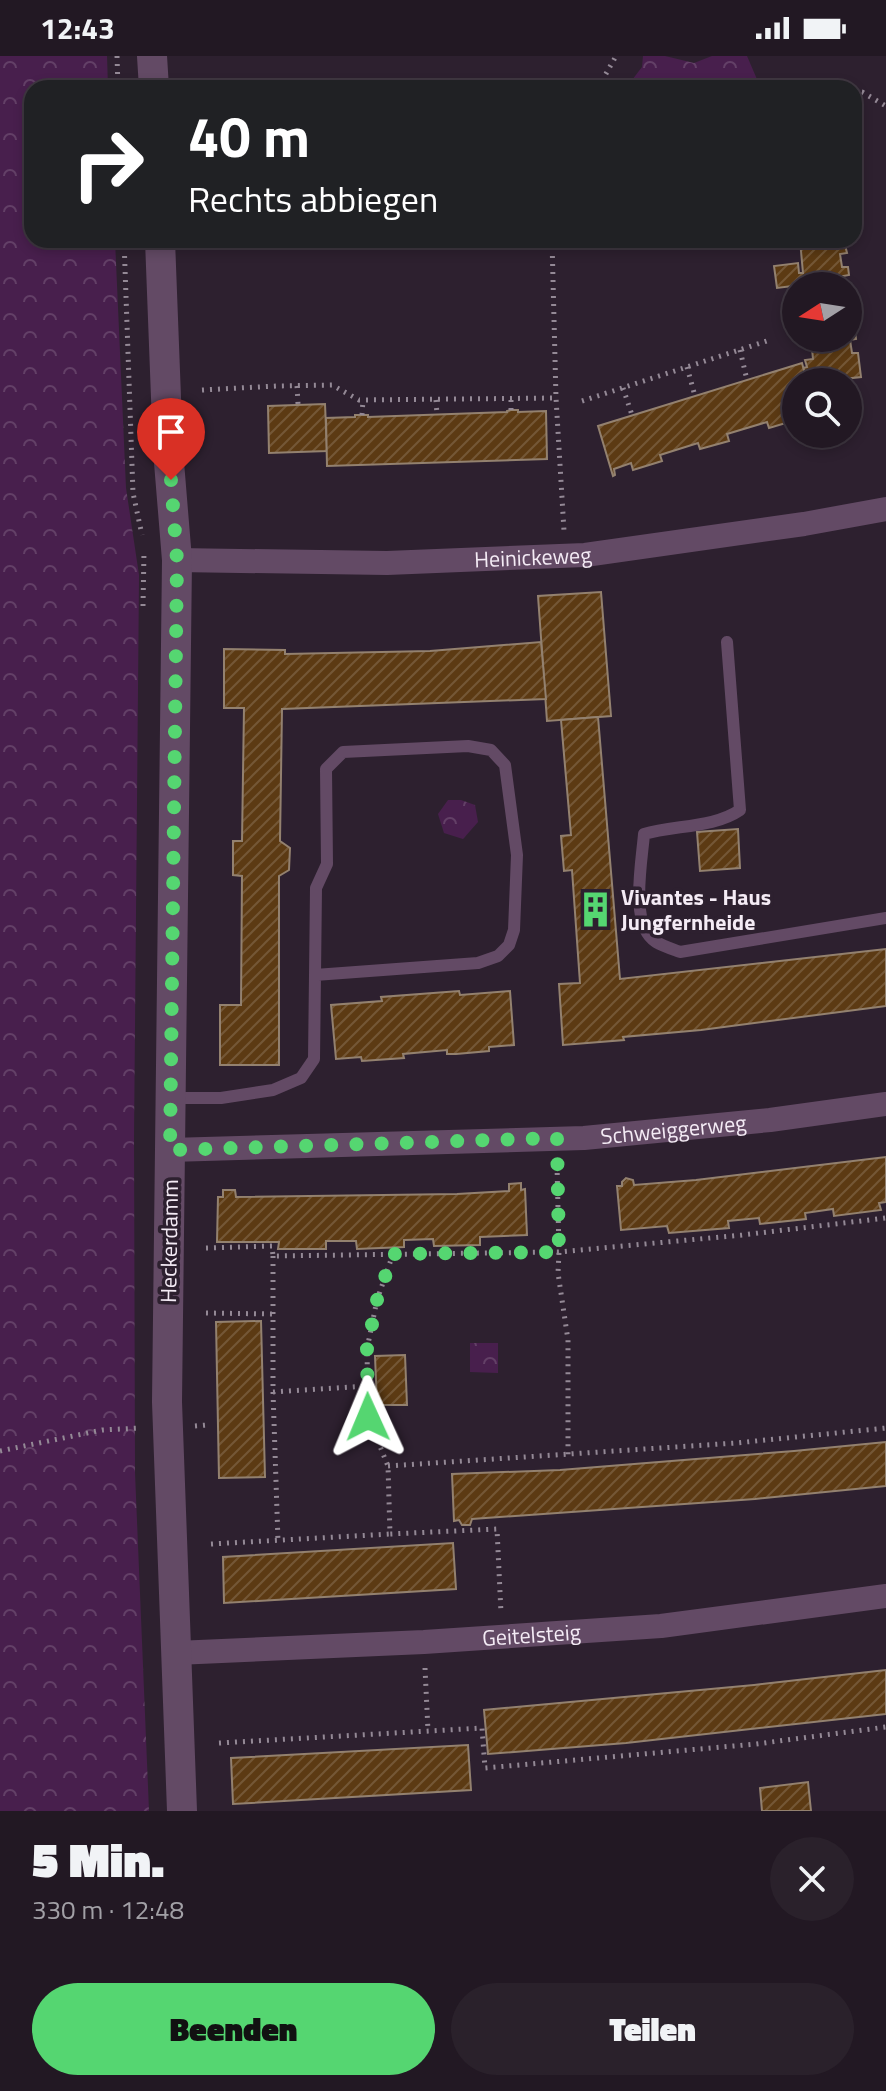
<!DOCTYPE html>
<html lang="de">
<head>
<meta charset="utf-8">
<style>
	body { margin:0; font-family:"Titillium Web",sans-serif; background:#2a212b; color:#f1f3f6; height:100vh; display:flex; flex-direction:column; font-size:30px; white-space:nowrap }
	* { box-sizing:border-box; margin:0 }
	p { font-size:26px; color:#a2a0a6 }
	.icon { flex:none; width:44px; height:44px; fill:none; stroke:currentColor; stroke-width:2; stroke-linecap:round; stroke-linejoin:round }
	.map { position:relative; height:1755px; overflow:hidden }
	.sheet { display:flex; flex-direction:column; background:#221823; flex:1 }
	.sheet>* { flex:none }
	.hud { position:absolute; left:24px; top:24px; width:838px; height:168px; border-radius:24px; box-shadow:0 4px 12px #0003,0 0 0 2px #3f3741; background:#202124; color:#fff; overflow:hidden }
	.needle { width:52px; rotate:258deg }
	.fabs { position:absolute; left:782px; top:216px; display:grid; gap:16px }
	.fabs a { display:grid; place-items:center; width:80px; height:80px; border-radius:50%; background:#221823; box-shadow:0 4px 12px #0003,0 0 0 2px #3f3741; font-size:40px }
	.pin { position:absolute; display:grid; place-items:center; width:68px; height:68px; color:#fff; margin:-82px -34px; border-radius:50% 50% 50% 0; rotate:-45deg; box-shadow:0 0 8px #0007 }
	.pin .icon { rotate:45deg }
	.me { position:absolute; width:88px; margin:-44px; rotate:359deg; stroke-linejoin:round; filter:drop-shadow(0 0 6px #0008) }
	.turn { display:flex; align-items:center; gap:28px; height:168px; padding:0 32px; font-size:36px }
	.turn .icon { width:104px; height:104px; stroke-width:2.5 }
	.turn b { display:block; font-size:56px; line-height:68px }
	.round { display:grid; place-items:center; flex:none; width:84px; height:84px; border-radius:42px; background:#2a212b }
	.overview { display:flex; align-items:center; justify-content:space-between; height:136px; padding:0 32px }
	h1 { font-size:48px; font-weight:800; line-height:60px }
	.action { display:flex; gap:16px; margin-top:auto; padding:16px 32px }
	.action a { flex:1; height:92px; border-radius:48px; background:#55d671; color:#111; font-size:32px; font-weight:800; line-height:92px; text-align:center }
	.action a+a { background:#2a212b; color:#f1f3f6 }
	.status { display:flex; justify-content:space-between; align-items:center; height:56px; padding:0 40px; background:#221823; direction:ltr }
	.status svg { height:22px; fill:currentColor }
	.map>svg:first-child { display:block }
	.forest { fill:url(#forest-crowns) }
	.building { fill:url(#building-hatch); stroke:#93816f; stroke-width:2 }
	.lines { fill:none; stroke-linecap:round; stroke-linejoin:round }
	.path { stroke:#948996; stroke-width:5; stroke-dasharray:2 6; stroke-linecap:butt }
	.service { stroke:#634a65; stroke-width:12 }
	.minor { stroke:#634a65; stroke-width:24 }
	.tertiary { stroke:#634a65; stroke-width:30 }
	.route { stroke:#55d671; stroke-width:14; stroke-dasharray:0 25.2 }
	.labels { text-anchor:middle; stroke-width:7; stroke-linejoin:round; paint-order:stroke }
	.street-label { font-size:22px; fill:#f4ebf5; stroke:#2d202f }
	.poi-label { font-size:22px; font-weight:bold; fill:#f4ebf5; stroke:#2d202f; text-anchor:start }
</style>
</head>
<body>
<div class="status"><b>12:43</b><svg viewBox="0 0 49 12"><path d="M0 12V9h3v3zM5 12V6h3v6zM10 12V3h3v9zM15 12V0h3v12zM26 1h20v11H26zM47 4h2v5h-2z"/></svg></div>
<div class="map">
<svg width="886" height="1755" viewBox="0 0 886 1755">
	<defs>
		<pattern id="forest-crowns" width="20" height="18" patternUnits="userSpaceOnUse" patternTransform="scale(2)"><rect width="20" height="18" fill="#481f4d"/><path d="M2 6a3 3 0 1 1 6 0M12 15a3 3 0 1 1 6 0" fill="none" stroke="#634067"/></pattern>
		<pattern id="building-hatch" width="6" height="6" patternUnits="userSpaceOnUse" patternTransform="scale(2)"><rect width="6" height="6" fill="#5c3a13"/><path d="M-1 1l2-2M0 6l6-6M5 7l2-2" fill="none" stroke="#745736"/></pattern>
	</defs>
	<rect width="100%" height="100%" fill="#2d202f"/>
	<g class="forest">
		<polygon points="0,0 107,0 108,32 32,32 32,184 115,184 126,432 139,519 134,1082 135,1417 149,1755 0,1755"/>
		<polygon points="643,0 665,0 694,7 712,0 747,0 759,28 754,32 626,32 642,11"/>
		<polygon points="448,744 461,744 475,749 478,766 463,783 444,777 438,758"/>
		<polygon points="470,1287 498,1287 498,1317 470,1316"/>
	</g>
	<g class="building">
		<polygon points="321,184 510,184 321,190"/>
		<polygon points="800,184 839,184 840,190 845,189 847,197 840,198 842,211 848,211 849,219 843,220 844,230 805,230 805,226 800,226 800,229 777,232 774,210 798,207 799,217 803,217"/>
		<polygon points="848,263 850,276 855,276 856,283 850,284 852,297 858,297 861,321 815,326 812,326 811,324 807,325 803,312 807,311 805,304 813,303 811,282 848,282"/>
		<polygon points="802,307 807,326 796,326 796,364 769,372 767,366 727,378 729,385 700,393 698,387 660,399 662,405 633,414 631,407 614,413 615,419 613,420 598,370"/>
		<polygon points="325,348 327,395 269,397 268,350"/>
		<polygon points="511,354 518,354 518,356 546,355 547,403 327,410 326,362 355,361 355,359 368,359 368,361 507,356 507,355"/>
		<polygon points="601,536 611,660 547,665 538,540"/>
		<polygon points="541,586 546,643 282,653 280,785 290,792 289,814 279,820 279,1009 220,1009 220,949 241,949 242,820 233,819 233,785 242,785 244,652 224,652 224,593 285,594 285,598 430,595"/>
		<polygon points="598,661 620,923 886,893 886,950 701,974 623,981 624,984 563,989 559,928 580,927 572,814 564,815 561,780 571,779 561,664"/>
		<polygon points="738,773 740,812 700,815 697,776"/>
		<polygon points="459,935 460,939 510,935 514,989 489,991 489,995 456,998 447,998 447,994 403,998 404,1002 362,1005 361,1001 336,1003 331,949 382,945 381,941"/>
		<polygon points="886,1101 886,1146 879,1147 881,1154 834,1160 833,1153 805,1157 806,1163 760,1168 759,1162 728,1165 729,1172 669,1177 667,1170 621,1174 617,1130 622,1130 622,1126 626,1122 633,1124 634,1129 696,1124"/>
		<polygon points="521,1127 521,1134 525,1133 527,1179 480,1181 480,1189 434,1190 433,1183 404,1184 404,1191 357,1193 356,1185 326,1185 326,1193 278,1193 279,1186 217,1186 218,1141 223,1141 223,1134 235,1134 236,1141 457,1138 509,1135 509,1128"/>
		<polygon points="261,1265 265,1421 219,1422 216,1266"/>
		<polygon points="405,1299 407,1349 377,1349 375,1300"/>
		<polygon points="886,1386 886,1430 755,1443 472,1463 470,1469 462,1469 459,1464 454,1465 452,1418 560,1414 794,1395"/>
		<polygon points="453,1487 456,1533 224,1547 223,1501"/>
		<polygon points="886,1614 886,1658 626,1687 488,1698 484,1654 754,1629"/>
		<polygon points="468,1689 471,1734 233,1748 231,1702"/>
		<polygon points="808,1726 811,1755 762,1755 760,1732"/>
	</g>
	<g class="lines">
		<g class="path">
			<polyline points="117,0 118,32"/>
			<polyline points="598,32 616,0"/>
			<polyline points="770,32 777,27 826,32"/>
			<polyline points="854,35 862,36 886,50"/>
			<polyline points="124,184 133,437 142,479"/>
			<polyline points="552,184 556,342 564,475"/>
			<polyline points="740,294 747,324"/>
			<polyline points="687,311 695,340"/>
			<polyline points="297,330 298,348"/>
			<polyline points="623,332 632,359"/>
			<polyline points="202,334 277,330 332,329 359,344 556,342"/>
			<polyline points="436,344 437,359"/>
			<polyline points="582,345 770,284"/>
			<polyline points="511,354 511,343"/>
			<polyline points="362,359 363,344"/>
			<polyline points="143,550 144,496"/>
			<polyline points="557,1109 559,1196 558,1217 568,1284 568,1399"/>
			<polyline points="206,1192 272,1190 273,1200 559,1196 742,1179 886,1162"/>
			<polyline points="393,1198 377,1244 367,1293 368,1361 388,1410 390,1478 497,1473 501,1557"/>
			<polyline points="273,1200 273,1336 367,1330"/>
			<polyline points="206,1257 273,1258"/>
			<polyline points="273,1336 278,1485"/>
			<polyline points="195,1370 207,1369"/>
			<polyline points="0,1395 102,1374 141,1372"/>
			<polyline points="388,1410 736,1387 886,1372"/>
			<polyline points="211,1488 390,1478"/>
			<polyline points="425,1612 428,1675"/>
			<polyline points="219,1687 482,1672 485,1712 756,1688 886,1671"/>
		</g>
		<g class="service">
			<path d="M727 586 740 754C714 772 674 769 644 778 642 805 629 870 656 886 663 890 672 893 680 896L886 862"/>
			<polyline points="171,1042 221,1042 273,1034 301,1022 314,1003 315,919 478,907 498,900 509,889 514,874 517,799 505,709 491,694 468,690 343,696 326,713 327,808 316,832 315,919"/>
		</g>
		<g class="minor">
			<path id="s1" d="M177 504 387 507 585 499 804 468 886 453"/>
			<path id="s2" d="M170 1094 584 1082 770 1064 886 1048"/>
			<path id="s3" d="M176 1597 424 1586 661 1570 886 1540"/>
		</g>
		<g class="tertiary">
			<polyline points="152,0 154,32"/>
			<polyline points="160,184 168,394 177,504 167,1346 182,1755"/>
		</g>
	</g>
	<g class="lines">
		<polyline class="route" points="171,424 177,504 170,1094 557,1082 559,1196 393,1198 377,1244 367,1293 368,1361"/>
	</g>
	<defs>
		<symbol id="building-bare" viewBox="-9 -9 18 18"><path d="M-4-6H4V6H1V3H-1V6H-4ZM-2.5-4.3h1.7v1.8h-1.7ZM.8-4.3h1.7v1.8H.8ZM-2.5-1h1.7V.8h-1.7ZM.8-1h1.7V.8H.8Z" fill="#55d671" stroke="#2d202f" stroke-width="2.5" paint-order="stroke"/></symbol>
	</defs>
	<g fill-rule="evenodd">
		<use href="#building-bare" x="570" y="828" width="51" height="51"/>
	</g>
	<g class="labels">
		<g class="street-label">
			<text dy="8" stroke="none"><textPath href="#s1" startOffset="356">Heinickeweg</textPath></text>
			<text dy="8" stroke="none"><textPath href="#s2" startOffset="504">Schweiggerweg</textPath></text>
			<text transform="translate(169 1185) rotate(-89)" y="8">Heckerdamm</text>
			<text dy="8" stroke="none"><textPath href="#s3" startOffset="356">Geitelsteig</textPath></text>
		</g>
		<g class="poi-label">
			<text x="621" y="849">Vivantes - Haus<tspan x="621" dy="25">Jungfernheide</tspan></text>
		</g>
	</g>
</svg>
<div class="fabs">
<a><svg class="needle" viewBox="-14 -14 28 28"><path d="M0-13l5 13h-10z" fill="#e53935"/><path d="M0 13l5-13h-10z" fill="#a2a0a6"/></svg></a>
<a><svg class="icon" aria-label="search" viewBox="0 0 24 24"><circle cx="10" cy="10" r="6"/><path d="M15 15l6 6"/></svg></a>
</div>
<div class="pin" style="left:171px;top:424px;background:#d93025"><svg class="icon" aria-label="arrive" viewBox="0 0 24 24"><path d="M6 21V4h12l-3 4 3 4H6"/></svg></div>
<svg class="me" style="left:368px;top:1361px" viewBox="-20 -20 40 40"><path d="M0-17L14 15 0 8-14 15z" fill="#55d671" stroke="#fff" stroke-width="4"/></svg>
<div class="hud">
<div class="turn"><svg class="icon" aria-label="right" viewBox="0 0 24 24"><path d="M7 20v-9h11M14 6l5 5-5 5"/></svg><div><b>40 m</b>Rechts abbiegen</div></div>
</div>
</div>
<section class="sheet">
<div class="overview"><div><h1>5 Min.</h1><p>330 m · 12:48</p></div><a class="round"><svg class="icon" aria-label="close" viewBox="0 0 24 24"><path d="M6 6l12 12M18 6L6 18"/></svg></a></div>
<div class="action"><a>Beenden</a><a>Teilen</a></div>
</section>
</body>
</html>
